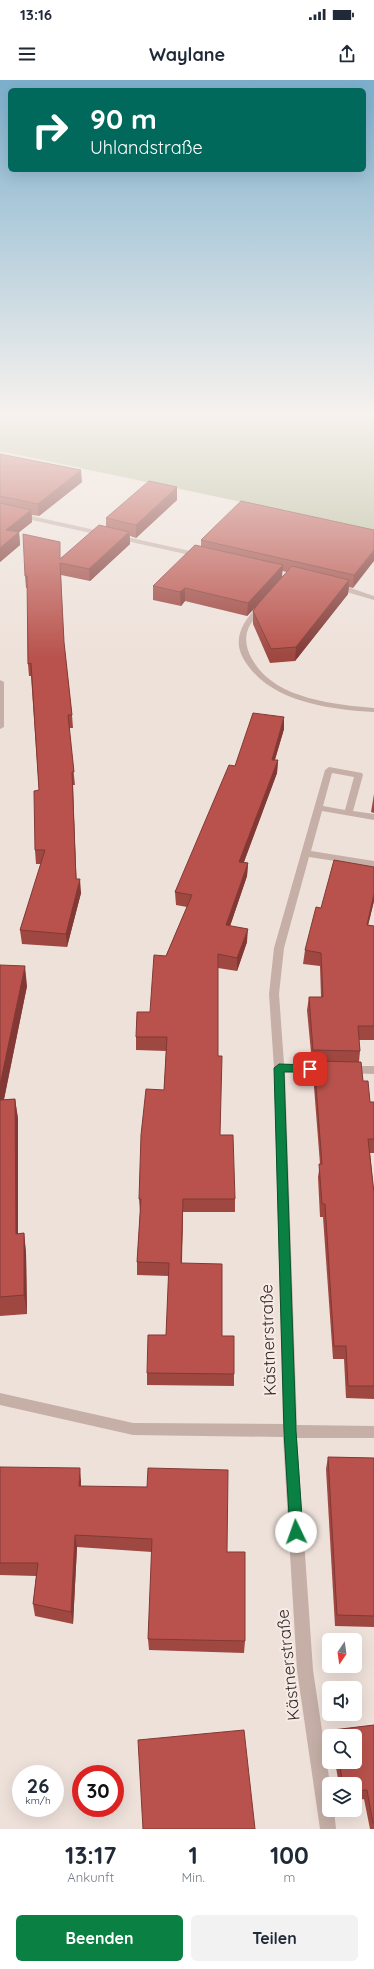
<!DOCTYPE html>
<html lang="de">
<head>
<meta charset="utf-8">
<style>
	body { margin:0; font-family:Quicksand,sans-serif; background:#f2f2f3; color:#1f2937; height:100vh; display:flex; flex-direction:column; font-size:15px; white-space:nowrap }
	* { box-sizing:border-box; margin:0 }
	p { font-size:13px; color:#747a83 }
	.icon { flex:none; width:22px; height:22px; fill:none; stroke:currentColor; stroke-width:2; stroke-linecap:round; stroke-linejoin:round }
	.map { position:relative; height:1749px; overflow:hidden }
	.side { display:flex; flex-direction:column; background:#fff; flex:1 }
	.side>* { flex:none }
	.top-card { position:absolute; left:8px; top:8px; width:358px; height:84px; border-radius:6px; box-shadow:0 4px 16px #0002; background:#00695c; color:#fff; overflow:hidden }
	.needle { width:26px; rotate:193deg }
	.fabs { position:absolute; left:322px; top:1553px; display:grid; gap:8px }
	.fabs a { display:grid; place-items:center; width:40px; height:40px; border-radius:6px; background:#fff; box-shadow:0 4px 16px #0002; font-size:20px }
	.speed { position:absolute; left:12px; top:1685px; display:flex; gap:8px; font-size:20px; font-weight:700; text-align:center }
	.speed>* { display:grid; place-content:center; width:52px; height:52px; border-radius:50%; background:#fff; box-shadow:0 4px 16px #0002; line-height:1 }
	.speed small { font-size:10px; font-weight:400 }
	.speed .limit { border:6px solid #d22; background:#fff; color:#111 }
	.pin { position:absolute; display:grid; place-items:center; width:34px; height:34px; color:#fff; margin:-17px; border-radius:8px; box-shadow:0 2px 6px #0006 }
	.me { position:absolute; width:44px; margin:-22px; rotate:357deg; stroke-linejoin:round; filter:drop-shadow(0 0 3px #0008) }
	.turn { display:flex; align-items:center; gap:14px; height:84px; padding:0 16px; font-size:18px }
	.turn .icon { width:52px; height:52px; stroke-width:2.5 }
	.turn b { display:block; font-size:28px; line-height:34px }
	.eta { display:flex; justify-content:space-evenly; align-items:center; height:68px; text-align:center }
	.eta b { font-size:24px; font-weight:700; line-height:28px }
	.action { display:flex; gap:8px; margin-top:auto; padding:8px 16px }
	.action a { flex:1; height:46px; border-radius:6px; background:#0b8043; color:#fff; font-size:16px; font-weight:700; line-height:46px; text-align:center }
	.action a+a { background:#f2f2f3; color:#1f2937 }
	.status { display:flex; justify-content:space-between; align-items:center; height:28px; padding:0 20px; background:#fff; direction:ltr }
	.status svg { height:11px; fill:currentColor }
	header { display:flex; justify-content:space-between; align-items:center; height:52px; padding:0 16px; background:#fff; font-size:18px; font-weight:700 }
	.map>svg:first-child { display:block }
	.green { fill:#b7bc9b }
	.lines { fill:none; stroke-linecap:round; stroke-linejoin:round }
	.minor { fill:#c5afa7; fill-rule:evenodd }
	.wall { fill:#9f4741; fill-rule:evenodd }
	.shaded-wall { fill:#823935 }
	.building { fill:#b9524c; stroke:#823935 }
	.route { fill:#0b8043; stroke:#07532c }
	.labels { text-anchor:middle; stroke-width:4; stroke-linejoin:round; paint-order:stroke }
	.near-street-label { font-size:17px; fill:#322827; stroke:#f7ebe5 }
</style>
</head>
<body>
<div class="status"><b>13:16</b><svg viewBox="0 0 49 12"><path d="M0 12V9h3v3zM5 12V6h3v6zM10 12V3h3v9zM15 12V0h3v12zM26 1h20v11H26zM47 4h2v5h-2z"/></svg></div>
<header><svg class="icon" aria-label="menu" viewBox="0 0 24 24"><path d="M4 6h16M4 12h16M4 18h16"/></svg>Waylane<svg class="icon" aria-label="share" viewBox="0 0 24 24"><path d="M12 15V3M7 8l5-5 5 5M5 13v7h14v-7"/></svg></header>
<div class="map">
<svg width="374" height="1749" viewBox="0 0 374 1749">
	<rect width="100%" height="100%" fill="#eee1da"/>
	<polygon class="green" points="0,332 374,332 374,450 0,371"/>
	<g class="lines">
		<g class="minor">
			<polygon points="0,429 199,473 202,475 199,477 0,433"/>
			<polygon points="333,504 339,504 374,516 374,520 333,508"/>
			<path d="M258 526 265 528C259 534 253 539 249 547 244 557 246 569 252 579 274 619 333 624 374 628V632C328 629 268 622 243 578 232 558 244 540 258 526Z"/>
			<polygon points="0,600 4,602 4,647 0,649"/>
			<path d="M329 687 362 693 363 695 353 731 374 734V740L322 731 311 771 374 781V787L309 777 284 868 279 914 284 984 327 985 331 986 332 989 331 992 327 993 285 992 297 1345 374 1346V1358H297L313 1590 330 1704 329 1730H334L336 1749H320L297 1590 283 1357 133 1355 0 1325V1313L133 1343 283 1344 274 988 269 914 274 868 325 690ZM332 693 354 697 345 730 323 726Z"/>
			<polygon points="349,986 374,986 374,994 345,993 344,990 345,987"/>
		</g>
	</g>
	<g class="wall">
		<polygon points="0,374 82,402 39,436 32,435 32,442 19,452 20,465 0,482"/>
		<polygon points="177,407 177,420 136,458 130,456 130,464 90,501 61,495 64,566 72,635 73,648 69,648 75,705 73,705 76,799 81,813 67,867 22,864 20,850 41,784 36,784 35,770 39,710 31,596 29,596 28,584 27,508 26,508 25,496 61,478 106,447 106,438"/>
		<path d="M374 450 353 508 349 507 348 514 295 581 270 583 253 544V531L256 527 247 536 185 521 181 526 153 520V506L201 466V460ZM282 491 287 492 282 497Z"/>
		<polygon points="284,649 275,680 278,680 277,693 244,782 248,783 247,796 230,846 247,862 237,891 218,888 218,976 220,1055 235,1119 235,1132 183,1132 182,1183 222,1256 234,1294 234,1306 147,1305 147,1293 166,1255 169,1196 137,1195 137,1182 140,1132 139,1119 164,1010 166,971 136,970 136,957 150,932 166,876 187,827 176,825 175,812 235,686"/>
		<polygon points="374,714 374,733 371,732"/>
		<polygon points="374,787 374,821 368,845 374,846 374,960 359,960 360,971 359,982 363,1001 370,1022 374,1022 374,1073 370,1073 374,1113 374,1319 346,1318 344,1279 333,1279 323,1137 320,1137 318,1097 320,1084 313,994 314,983 312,983 307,930 309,917 321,917 320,886 303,884 305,870 321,828"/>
		<polygon points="0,885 27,906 4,1020 15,1019 18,1039 18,1154 24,1153 26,1173 27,1234 0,1236"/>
		<polygon points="328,1377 374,1378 374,1547 335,1546 326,1389"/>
		<polygon points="0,1387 81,1401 81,1406 227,1472 245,1561 244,1573 149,1570 148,1559 152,1472 77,1467 73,1544 35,1536 33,1524 36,1496 0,1495"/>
		<polygon points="374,1645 374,1749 370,1749 364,1719 355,1721 355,1704 339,1704 335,1682 355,1682 355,1656 332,1656 333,1650"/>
	</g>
	<g class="shaded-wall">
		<polygon points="81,390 82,402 39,436 38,424"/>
		<polygon points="177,407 177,420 136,458 136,445"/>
		<polygon points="31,430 32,442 7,462 6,450"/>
		<polygon points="19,452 20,465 0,482 0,468"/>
		<polygon points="129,452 130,464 90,501 89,489"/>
		<polygon points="374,470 374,481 353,508 354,495"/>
		<polygon points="283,485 282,498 247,536 248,523"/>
		<polygon points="349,500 348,514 295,581 296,567"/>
		<polygon points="185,508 185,521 181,526 180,512"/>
		<polygon points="284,637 284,649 271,692 272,680"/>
		<polygon points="278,680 277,693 239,795 239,782"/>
		<polygon points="72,692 77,811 80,799 81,813 67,867 66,854 76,799"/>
		<polygon points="248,783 247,796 226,858 226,845"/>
		<polygon points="374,814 374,821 365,858 367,845"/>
		<polygon points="248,849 247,862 237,891 237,878"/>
		<polygon points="25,886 27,906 0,1038 0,1005"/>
		<polygon points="15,1019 18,1039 18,1173 16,1154"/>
		<polygon points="183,1119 183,1132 181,1196 181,1183"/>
		<polygon points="24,1153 26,1173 27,1234 24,1215"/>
		<polygon points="80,1388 81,1401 80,1419 79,1406"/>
		<polygon points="75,1455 77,1467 73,1544 71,1532"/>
	</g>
	<g class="building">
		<polygon points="0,374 81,390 38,424 0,416"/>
		<polygon points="149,401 177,407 136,445 106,438"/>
		<polygon points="241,421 374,450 374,470 354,495 201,460"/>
		<polygon points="0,423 31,430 6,450 19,452 0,468"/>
		<polygon points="99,445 129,452 89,489 60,483 64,562 72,635 68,635 74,692 72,692 76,799 80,799 66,854 20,850 45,770 35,770 34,711 39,710 31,583 28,584 27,496 25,496 23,454 60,462 60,479"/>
		<polygon points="195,465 283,485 248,523 185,508 180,512 153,506"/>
		<polygon points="292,486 349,500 296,567 271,569 253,531 258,524"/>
		<polygon points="253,633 284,637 272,680 278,680 239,782 248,783 226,845 248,849 237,878 218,874 218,976 222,976 220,1055 233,1055 235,1119 183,1119 181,1183 222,1184 222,1256 234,1256 234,1294 147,1293 148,1255 166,1255 169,1183 137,1182 141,1119 139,1119 141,1055 146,1009 164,1010 167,957 136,957 137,932 150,932 154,875 166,876 192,815 175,812 229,685 235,686"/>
		<polygon points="334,780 374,787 374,814 367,845 374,846 374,946 358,946 360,971 313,970 309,917 323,917 321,873 305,870 316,827 321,828"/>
		<polygon points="0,885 25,886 0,1005"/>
		<polygon points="314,981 361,982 363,1001 368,1001 370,1022 374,1022 374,1059 368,1059 374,1113 374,1306 348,1306 346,1266 334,1266 325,1124 322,1124 319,1084 322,1084"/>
		<polygon points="15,1019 16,1154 24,1153 24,1215 0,1217 0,1020"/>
		<polygon points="328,1377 374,1378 374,1536 337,1535"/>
		<polygon points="0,1387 80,1388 79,1406 147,1407 148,1388 228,1390 227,1472 245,1472 245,1561 148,1559 152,1459 75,1455 71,1532 33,1524 38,1483 0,1483"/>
		<polygon points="374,1645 374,1743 373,1743 367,1710 355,1711 355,1704 343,1704 339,1682 355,1682 355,1656 334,1656 333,1650"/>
		<polygon points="244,1650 255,1749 143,1749 138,1660"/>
	</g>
	<linearGradient id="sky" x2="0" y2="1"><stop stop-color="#7cafcc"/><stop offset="0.58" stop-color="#f7f2ee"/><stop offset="1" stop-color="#f7f2ee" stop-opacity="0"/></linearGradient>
	<rect width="374" height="577" fill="url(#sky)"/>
	<polygon class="route" points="279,984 310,985 315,989 310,992 284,992 296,1351 303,1452 301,1456 296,1458 292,1456 290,1452 284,1351 274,988"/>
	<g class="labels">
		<g class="near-street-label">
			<text transform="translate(268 1260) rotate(-92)" y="6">Kästnerstraße</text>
			<text transform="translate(288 1585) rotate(-96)" y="6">Kästnerstraße</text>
		</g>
	</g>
</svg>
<div class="fabs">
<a><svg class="needle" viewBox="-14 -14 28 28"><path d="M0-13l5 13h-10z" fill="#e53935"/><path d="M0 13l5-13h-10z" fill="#747a83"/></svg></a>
<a><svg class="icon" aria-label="sound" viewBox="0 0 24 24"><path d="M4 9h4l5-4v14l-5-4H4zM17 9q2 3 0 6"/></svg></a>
<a><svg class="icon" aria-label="search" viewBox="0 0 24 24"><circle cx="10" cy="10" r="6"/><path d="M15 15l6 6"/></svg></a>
<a><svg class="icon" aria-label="layers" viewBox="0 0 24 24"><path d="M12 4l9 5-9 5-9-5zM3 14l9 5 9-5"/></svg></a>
</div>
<div class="speed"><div>26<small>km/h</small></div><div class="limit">30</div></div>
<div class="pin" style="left:310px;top:989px;background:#d93025"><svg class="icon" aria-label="arrive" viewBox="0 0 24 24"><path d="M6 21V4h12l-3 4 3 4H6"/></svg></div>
<svg class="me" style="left:296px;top:1452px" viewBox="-20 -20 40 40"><circle r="19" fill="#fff"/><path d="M0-13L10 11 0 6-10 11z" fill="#0b8043"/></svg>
<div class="top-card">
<div class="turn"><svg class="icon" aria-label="right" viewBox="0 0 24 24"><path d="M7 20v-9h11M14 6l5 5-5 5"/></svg><div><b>90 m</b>Uhlandstraße</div></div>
</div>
</div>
<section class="side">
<div class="eta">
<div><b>13:17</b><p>Ankunft</p></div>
<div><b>1</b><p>Min.</p></div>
<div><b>100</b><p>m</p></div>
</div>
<div class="action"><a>Beenden</a><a>Teilen</a></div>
</section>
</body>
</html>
